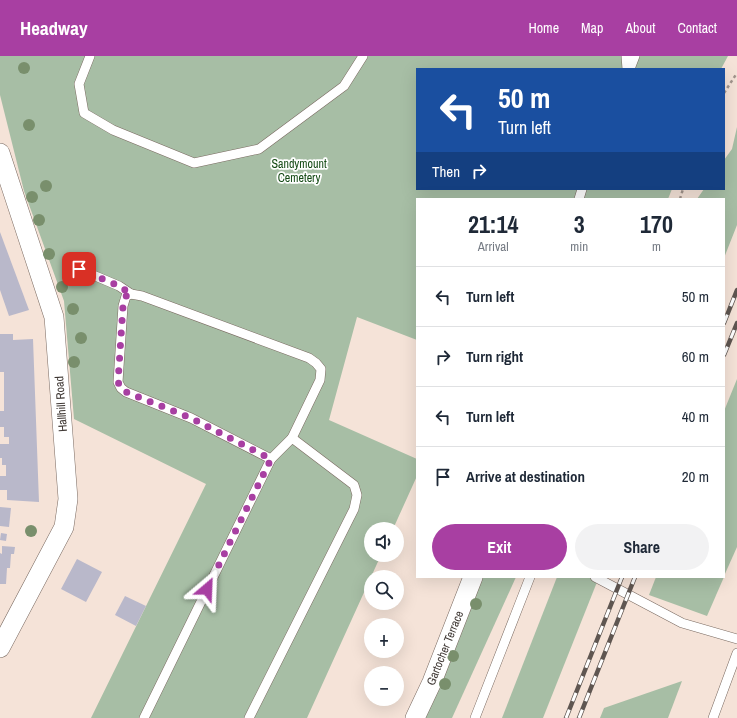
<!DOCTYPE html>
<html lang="en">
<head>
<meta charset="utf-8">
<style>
	body { margin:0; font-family:"Archivo Narrow",sans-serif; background:#f2f2f3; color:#1f2937; height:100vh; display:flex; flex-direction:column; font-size:15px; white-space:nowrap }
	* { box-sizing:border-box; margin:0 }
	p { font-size:13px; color:#747a83 }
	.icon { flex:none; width:22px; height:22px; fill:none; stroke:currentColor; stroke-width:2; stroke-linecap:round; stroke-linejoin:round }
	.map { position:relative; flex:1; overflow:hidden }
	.drawer { position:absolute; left:416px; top:142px; width:309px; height:380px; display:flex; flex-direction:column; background:#fff; border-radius:0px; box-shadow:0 4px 16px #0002 }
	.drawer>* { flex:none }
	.banner { position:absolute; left:416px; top:12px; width:309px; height:122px; border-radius:0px; box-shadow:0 4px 16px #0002; background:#1a4fa0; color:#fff; overflow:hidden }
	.controls { position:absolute; left:364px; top:466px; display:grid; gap:8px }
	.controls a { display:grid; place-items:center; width:40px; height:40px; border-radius:50%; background:#fff; box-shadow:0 4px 16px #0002; font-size:20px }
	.pin { position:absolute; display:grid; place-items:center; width:34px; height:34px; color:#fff; margin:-17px; border-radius:8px; box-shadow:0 2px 6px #0006 }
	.me { position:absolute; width:44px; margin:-22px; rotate:26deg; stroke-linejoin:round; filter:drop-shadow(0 0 3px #0008) }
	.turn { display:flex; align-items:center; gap:14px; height:84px; padding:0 16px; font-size:18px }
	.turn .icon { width:52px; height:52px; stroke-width:2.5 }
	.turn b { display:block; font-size:28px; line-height:34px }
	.then { display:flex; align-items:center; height:38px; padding:0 16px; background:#0003; gap:8px; font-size:15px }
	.eta { display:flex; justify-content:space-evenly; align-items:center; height:68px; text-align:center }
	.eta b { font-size:24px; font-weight:800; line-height:28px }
	.button { display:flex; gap:8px; margin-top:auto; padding:8px 16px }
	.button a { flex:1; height:46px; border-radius:24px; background:#a83fa2; color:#fff; font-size:16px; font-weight:800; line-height:46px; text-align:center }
	.button a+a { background:#f2f2f3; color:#1f2937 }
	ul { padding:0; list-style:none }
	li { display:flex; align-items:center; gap:12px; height:60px; padding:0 16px; border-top:1px solid #e0e1e3 }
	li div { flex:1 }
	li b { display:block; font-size:15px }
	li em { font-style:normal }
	header { display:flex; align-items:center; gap:24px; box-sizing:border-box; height:56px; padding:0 20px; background:#a83fa2; color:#fff }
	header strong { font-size:19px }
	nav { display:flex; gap:22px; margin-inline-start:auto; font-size:14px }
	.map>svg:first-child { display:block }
	.green { fill:#a7bea5 }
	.building { fill:#b9b8ca }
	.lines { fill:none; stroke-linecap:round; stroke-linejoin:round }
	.lane-casing { stroke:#7a6a61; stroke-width:10 }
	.street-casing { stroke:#7a6a61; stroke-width:20 }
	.path { stroke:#a1948c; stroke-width:2.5; stroke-dasharray:3 3; stroke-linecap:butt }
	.lane { stroke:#fff; stroke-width:9 }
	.street { stroke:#fff; stroke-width:19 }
	.rail-casing { stroke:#5f5651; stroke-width:4.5 }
	.rail { stroke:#fff; stroke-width:3; stroke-dasharray:9; stroke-linecap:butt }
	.tree { fill:#798f6c }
	.route { stroke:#a83fa2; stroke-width:7; stroke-dasharray:0 12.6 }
	.labels { text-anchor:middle; stroke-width:3.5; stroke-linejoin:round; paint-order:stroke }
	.park-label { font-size:12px; fill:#144a14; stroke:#fff }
	.street-label { font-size:12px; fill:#3f3834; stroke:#fff }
</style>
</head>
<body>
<header>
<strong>Headway</strong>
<nav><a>Home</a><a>Map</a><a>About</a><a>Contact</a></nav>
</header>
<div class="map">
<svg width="737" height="662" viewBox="0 0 737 662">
	<rect width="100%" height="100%" fill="#f5e3d8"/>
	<g class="green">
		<polygon points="0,0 728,0 721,13 417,13 417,133 672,133 668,143 417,143 417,284 357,261 329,364 417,403 417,420 393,473 371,473 371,499 381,499 307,662 91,662 206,428 74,363 64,245 24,135 0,39"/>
		<polygon points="737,71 737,169 724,202 724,143 697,143 704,133 724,133 724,104 732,93"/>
		<polygon points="737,323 737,491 724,520 724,355"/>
		<polygon points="481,521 516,521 452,662 423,662"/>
		<polygon points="557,521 599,521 543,662 502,662"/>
		<polygon points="656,521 724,521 707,560 649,539"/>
		<polygon points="682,625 668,662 600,662 604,652"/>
	</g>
	<g class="building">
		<polygon points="0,176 29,254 9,260 0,234"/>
		<polygon points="0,278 13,278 13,284 33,283 39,446 7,444 7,434 0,434 0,420 6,420 6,409 2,409 2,402 0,402 0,388 9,388 9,381 4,381 4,371 0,371 0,355 4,355 4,316 0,316"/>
		<polygon points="0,451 11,452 9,471 0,470"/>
		<polygon points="1,477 7,478 6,485 0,484"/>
		<polygon points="2,490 15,491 14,498 11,498 10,512 7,512 6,528 0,528 0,497 2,498"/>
		<polygon points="77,503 102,516 86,546 61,533"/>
		<polygon points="125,540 146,550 136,570 115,559"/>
	</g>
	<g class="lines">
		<defs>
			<g id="lane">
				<polyline points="90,0 79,28 84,57 113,74 194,107 259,93 344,30 363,0"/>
				<polyline points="626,0 627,13"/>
				<polyline points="630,13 635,0"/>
				<polyline points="579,143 582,133"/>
				<polyline points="79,213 119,230 131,238"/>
				<polyline points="271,403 191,362 126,336 121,332 118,326 123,250 126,240 131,238 142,240 309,302 316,307 321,313 320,324 292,382"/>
				<polyline points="595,521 682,567 737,583"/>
				<polyline points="144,662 271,403 292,382 354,429 357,439 354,453 249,662"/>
				<polyline points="475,662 530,521"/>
				<polyline points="713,662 737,597"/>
			</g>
			<g id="street">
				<polyline points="0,97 54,261 68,443 64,471 0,592"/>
				<polyline points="415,662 432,626 473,521"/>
			</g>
		</defs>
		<use href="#lane" class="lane-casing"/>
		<use href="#street" class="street-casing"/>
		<g class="path">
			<polyline points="724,37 737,17"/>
			<polyline points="680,143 683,133"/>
		</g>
		<use href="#lane" class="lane"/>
		<use href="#street" class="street"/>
		<defs>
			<g id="rail">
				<polyline points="724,267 737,234"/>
				<polyline points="724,299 737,267"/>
				<polyline points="566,662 622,521"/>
				<polyline points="579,662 635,521"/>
			</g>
		</defs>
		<use href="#rail" class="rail-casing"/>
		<use href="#rail" class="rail"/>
	</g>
	<g class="tree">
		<circle cx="24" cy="12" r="6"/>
		<circle cx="29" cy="69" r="6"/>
		<circle cx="46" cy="130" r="6"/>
		<circle cx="32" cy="141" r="6"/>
		<circle cx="39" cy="164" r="6"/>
		<circle cx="49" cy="198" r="6"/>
		<circle cx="62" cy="231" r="6"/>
		<circle cx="73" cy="253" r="6"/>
		<circle cx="81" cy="282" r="6"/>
		<circle cx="74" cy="306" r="6"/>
		<circle cx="31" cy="475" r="6"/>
		<circle cx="476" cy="548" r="6"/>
		<circle cx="453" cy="600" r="6"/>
		<circle cx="445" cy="628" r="6"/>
	</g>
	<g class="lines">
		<polyline class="route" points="79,213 119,230 131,238 126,240 123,250 118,326 121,332 126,336 191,362 271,403 207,533"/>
	</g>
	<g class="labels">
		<g class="park-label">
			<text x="299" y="112">Sandymount<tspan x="299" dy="14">Cemetery</tspan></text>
		</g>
		<g class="street-label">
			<text transform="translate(61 348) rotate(-94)" y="4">Hallhill Road</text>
			<text transform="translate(445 592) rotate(-68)" y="4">Gartocher Terrace</text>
		</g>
	</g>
</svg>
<div class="controls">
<a><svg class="icon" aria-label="sound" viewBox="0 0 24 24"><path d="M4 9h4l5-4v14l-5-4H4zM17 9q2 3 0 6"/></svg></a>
<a><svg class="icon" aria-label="search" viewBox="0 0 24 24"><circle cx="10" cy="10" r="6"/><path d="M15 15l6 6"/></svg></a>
<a>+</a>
<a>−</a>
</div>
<div class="pin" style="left:79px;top:213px;background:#d93025"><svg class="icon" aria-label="arrive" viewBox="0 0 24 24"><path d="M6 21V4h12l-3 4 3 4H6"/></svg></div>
<svg class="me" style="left:207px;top:533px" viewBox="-20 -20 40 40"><path d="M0-17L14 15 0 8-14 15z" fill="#a83fa2" stroke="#fff" stroke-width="4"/></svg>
<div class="banner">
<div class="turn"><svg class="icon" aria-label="left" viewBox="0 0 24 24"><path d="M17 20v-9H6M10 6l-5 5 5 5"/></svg><div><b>50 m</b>Turn left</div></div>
<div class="then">Then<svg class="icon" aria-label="right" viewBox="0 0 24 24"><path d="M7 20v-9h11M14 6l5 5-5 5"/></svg></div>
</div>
<section class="drawer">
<div class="eta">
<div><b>21:14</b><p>Arrival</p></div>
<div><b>3</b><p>min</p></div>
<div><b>170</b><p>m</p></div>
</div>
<ul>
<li><svg class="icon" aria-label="left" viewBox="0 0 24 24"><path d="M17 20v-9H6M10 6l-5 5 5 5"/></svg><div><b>Turn left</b></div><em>50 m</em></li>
<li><svg class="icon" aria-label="right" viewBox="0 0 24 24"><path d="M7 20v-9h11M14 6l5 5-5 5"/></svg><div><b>Turn right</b></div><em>60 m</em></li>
<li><svg class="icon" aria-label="left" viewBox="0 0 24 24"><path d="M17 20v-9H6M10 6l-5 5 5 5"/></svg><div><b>Turn left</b></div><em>40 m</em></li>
<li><svg class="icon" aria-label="arrive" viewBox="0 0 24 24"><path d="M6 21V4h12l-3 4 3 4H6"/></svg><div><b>Arrive at destination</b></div><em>20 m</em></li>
</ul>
<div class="button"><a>Exit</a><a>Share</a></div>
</section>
</div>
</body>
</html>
